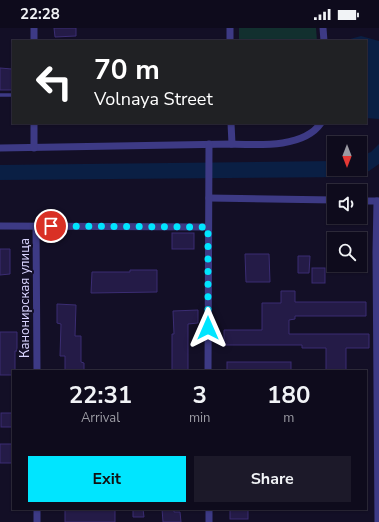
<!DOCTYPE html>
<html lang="en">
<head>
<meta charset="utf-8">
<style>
	body { margin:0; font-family:"Nunito Sans",sans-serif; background:#1c1929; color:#f1f3f6; height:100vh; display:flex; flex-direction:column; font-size:15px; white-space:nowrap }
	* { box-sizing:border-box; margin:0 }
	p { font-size:13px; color:#9b9ba3 }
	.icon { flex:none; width:22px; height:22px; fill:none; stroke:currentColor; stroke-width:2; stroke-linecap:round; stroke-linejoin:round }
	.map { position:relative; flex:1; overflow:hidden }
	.sheet { position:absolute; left:12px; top:342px; width:355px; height:140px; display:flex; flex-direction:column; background:#0e0b1c; border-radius:0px; box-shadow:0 1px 3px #0004,0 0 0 1px #2e2b3b }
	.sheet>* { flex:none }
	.hud { position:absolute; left:12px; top:12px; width:355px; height:84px; border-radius:0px; box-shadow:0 1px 3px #0004,0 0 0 1px #2e2b3b; background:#202124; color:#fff; overflow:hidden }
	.needle { width:26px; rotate:180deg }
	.controls { position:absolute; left:327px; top:108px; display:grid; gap:8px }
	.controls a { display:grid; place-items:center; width:40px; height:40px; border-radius:0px; background:#0e0b1c; box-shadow:0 1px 3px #0004,0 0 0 1px #2e2b3b; font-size:20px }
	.pin { position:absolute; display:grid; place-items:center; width:34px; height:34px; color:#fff; margin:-17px; border:2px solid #fff; border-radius:50%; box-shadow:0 1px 4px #0007 }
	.me { position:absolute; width:44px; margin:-22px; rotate:0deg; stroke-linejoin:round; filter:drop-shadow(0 0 3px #0008) }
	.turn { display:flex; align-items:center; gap:14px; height:84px; padding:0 16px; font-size:18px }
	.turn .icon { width:52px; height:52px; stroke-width:2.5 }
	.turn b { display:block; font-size:28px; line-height:34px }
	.eta { display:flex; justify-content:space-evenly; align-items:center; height:68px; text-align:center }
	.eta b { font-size:24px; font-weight:700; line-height:28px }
	.cta { display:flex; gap:8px; margin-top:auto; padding:8px 16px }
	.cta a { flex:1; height:46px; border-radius:0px; background:#00e5ff; color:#111; font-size:16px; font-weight:700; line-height:46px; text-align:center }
	.cta a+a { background:#1c1929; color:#f1f3f6 }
	.status { display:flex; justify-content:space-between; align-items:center; height:28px; padding:0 20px; background:#0e0b1c; direction:ltr }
	.status svg { height:11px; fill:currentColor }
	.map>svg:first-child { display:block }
	.green { fill:#12302f }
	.water { fill:#0a1f44 }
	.building { fill:#241b47; stroke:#3b2d73 }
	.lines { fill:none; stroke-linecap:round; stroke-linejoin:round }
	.lane { stroke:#3d3a85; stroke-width:3.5 }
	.street { stroke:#3d3a85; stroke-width:7 }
	.route { stroke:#00e5ff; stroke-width:7; stroke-dasharray:0 12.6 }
	.labels { text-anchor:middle; stroke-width:4; stroke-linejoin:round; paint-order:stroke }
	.street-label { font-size:13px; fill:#d9d4ff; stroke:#130f26 }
</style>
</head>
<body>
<div class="status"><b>22:28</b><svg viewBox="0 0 49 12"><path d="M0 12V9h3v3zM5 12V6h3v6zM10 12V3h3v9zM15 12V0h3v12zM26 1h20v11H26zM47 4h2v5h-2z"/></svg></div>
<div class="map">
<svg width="379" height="494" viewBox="0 0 379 494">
	<rect width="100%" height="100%" fill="#130f26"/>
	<polygon class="green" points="239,0 316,0 317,13 239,13"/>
	<g class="water">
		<polygon points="361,8 379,13 379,91 366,90 366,13 343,13"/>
		<polygon points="379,116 379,136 369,143 352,149 0,152 0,137 334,133 334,141 360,141 360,128 371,124"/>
	</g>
	<g class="building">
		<polygon points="54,0 76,0 76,8 55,9"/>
		<polygon points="0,40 12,41 12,62 0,62"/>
		<rect x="172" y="205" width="22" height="16"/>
		<polygon points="0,221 10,221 10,246 0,247"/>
		<polygon points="245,226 269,226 270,254 246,254"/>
		<polygon points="298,228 310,228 309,245 298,245"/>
		<rect x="312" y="240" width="13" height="15"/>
		<polygon points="130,242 157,242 157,264 91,265 92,244 130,244"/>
		<polygon points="281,263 295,263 295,274 366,274 366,288 295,288 295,291 289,292 289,306 369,306 369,320 346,320 346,343 326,343 326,320 302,320 302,317 224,317 224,302 262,302 262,275 281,275"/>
		<polygon points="57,276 76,277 75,308 81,308 81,334 84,335 84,343 65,343 65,328 60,328 61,296 57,295"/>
		<polygon points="198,282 198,295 188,296 188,343 172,343 172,306 174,306 173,283"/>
		<polygon points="0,304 17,304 17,323 15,323 15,343 13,343 13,347 0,347"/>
		<rect x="227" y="334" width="64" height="9"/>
		<rect x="1" y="385" width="12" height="14"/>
		<rect x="0" y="416" width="13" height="19"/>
		<rect x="65" y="481" width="50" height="13"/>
		<polygon points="133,481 143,481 144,489 133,489"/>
		<polygon points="162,481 174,481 174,484 180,484 181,494 163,494"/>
		<rect x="230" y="481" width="18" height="10"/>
	</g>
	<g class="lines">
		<polyline class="lane" points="0,67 13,67"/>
		<g class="street">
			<polyline points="34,0 34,13"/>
			<polyline points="230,0 230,13"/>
			<polyline points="323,0 324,13"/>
			<polyline points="231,95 232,116"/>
			<path d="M0 120 232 116C259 117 304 120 321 95"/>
			<polyline points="34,120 34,95"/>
			<polyline points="209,170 334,172"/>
			<polyline points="360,173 379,173"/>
			<polyline points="377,173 376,224 378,494"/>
			<polyline points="0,198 207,199"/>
			<polyline points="36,198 37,343"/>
			<polyline points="208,343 209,116"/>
			<polyline points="37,481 37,494"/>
			<polyline points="209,481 209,494"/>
		</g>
	</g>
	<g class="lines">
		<polyline class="route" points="51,198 208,199 208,300"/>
	</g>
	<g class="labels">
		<g class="street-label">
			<text transform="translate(24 270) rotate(-90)" y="5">Канонирская улица</text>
		</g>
	</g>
</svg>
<div class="controls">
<a><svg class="needle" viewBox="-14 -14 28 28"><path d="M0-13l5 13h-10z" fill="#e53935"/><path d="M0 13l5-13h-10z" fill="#9b9ba3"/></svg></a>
<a><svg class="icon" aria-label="sound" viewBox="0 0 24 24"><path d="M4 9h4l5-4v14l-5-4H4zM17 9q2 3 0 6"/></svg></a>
<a><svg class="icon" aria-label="search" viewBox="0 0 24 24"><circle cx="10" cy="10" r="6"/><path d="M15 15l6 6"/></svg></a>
</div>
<div class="pin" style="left:51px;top:198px;background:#d93025"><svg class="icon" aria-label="arrive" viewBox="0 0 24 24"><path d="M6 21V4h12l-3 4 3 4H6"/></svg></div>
<svg class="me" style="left:208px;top:300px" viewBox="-20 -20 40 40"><path d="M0-17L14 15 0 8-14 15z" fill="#00e5ff" stroke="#fff" stroke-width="4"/></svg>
<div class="hud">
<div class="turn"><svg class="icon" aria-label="left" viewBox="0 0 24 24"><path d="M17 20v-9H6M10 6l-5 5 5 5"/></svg><div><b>70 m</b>Volnaya Street</div></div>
</div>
<section class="sheet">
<div class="eta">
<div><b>22:31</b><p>Arrival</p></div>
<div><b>3</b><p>min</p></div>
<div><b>180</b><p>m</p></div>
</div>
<div class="cta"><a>Exit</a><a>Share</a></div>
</section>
</div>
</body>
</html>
